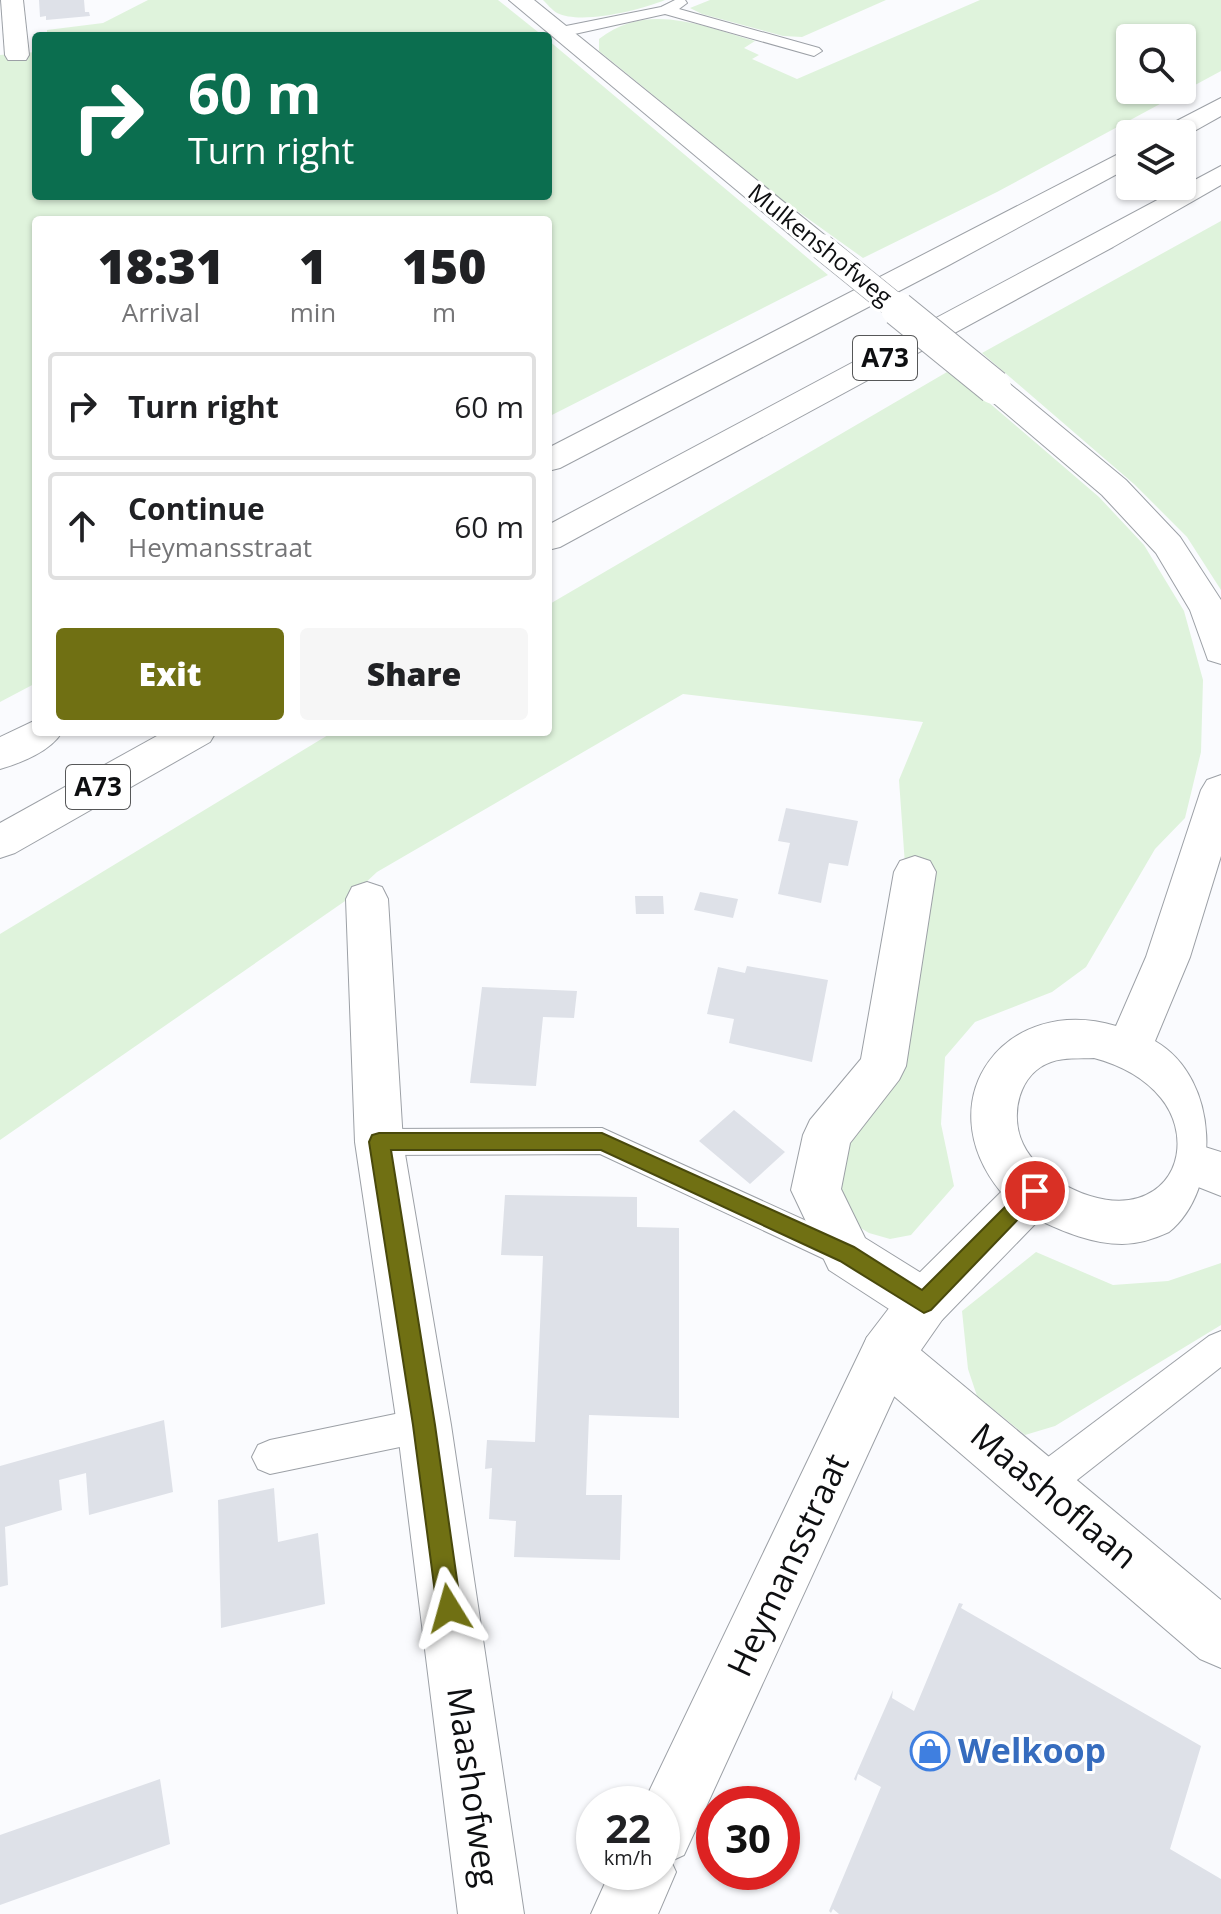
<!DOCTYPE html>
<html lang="en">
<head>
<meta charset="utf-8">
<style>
	body { margin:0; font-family:"Open Sans",sans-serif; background:#f6f6f6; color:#202124; height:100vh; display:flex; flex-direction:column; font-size:30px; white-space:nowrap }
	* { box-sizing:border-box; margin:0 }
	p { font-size:26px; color:#757577 }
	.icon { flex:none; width:44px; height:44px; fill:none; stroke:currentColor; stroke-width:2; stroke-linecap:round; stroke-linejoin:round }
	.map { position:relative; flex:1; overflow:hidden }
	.sheet { position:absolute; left:32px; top:216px; width:520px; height:520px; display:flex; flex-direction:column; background:#fff; border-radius:8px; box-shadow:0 2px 6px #0004 }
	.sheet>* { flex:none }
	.banner { position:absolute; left:32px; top:32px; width:520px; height:168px; border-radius:8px; box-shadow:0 2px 6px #0004; background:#0b6e4f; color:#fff; overflow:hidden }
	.buttons { position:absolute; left:1116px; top:24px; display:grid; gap:16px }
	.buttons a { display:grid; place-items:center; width:80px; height:80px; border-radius:8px; background:#fff; box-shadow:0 2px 6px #0004; font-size:40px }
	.speed { position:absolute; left:576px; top:1786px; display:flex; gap:16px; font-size:40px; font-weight:700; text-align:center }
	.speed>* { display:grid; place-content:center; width:104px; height:104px; border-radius:50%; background:#fff; box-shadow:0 2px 6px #0004; line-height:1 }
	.speed small { font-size:20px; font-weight:400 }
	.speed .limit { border:12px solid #d22; background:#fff; color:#111 }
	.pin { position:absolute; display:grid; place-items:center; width:68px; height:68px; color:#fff; margin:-34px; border:4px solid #fff; border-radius:50%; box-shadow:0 2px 8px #0007 }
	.me { position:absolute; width:88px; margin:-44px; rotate:352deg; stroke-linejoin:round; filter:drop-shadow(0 0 6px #0008) }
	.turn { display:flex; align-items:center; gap:28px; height:168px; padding:0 24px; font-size:36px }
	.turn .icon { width:104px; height:104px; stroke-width:2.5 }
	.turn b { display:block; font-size:56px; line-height:68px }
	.eta { display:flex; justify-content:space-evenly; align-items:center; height:136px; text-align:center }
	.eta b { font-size:48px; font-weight:800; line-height:56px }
	.primary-button { display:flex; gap:16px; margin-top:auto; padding:16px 24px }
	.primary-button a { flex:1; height:92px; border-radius:8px; background:#707013; color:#fff; font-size:32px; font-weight:800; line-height:92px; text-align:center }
	.primary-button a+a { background:#f6f6f6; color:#202124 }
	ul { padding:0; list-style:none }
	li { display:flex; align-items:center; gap:24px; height:108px; margin:0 16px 12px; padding:0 8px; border:4px solid #e0e0e0; border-radius:8px }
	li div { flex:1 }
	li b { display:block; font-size:30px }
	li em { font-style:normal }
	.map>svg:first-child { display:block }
	.green { fill:#dff3dc; fill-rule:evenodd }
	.building { fill:#dee1e8 }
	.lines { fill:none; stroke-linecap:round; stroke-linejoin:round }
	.service-casing { stroke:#9ca0a6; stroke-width:2 }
	.minor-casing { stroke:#9ca0a6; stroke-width:2 }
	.tertiary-casing { stroke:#9ca0a6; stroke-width:2 }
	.motorway-casing { stroke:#9ca0a6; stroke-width:2 }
	.service { fill:#fff; fill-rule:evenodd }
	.minor { fill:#fff; fill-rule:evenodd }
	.tertiary { fill:#fff; fill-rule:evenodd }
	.motorway { fill:#fff; fill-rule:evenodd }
	.tertiary-bridge-far1-casing { stroke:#9ca0a6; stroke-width:27; stroke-linecap:butt }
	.tertiary-bridge-casing { stroke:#9ca0a6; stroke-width:36; stroke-linecap:butt }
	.tertiary-bridge-far1 { stroke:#fff; stroke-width:26 }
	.tertiary-bridge { stroke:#fff; stroke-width:34 }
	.route { fill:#707013; stroke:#49490c; stroke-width:2 }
	.labels { text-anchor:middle; stroke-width:6; stroke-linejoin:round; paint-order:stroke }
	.far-street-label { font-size:24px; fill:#0e0f11; stroke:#fff }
	.shield { fill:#fff; stroke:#565758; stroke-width:2 }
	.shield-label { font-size:26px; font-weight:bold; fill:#0e0f11 }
	.near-street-label { font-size:34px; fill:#0e0f11; stroke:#fff }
	.near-shop-label { font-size:34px; font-weight:bold; fill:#366cbe; stroke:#fff; text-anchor:start }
</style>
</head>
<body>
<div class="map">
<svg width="1221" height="1914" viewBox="0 0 1221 1914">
	<rect width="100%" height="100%" fill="#fafbfe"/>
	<g class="green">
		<polygon points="148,0 498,0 543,36 47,36 47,30 103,23"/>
		<path d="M543 0H665C641 10 581 25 557 13 552 10 547 4 543 0Z"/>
		<polygon points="710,0 886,0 802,37 783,36 702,14 690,8"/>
		<path d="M980 0H1221V71L997 192 863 258 782 200 599 51V39C647 1 703 26 755 41L744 48 759 55 752 59 797 79ZM1130 38H1182V90H1130Z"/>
		<polygon points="548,40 828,275 548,417 548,220 36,220 36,683 0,702 0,55 36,52 36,196 548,196"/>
		<polygon points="1221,221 1221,590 1187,537 1134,484 982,353"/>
		<polygon points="947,372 980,395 1099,497 1144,545 1184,611 1203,680 1201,752 1185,818 1155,849 1086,967 1052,992 975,1022 945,1057 941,1124 954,1186 911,1235 890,1239 869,1233 849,1221 838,1200 841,1143 890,1091 905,865 899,780 923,722 683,694 377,872 348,899 0,1140 0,934 333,732 548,732 548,605"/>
		<polygon points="1036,1252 1113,1285 1168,1281 1221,1263 1221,1325 1055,1426 1025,1435 977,1396 968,1369 962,1311"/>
	</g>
	<g class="building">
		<polygon points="39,0 84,0 85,12 89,12 90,16 46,20 46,16 40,17"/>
		<polygon points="786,808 858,821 848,866 829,863 821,903 778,894 790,843 778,841"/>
		<polygon points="700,892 738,899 733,918 694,910"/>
		<polygon points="635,896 663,896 664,914 636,914"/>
		<polygon points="747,966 828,980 812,1062 729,1043 734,1019 707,1014 718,967 745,973"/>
		<polygon points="482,987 577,991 574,1018 543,1017 536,1086 470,1083"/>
		<polygon points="734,1110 785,1152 750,1184 699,1141"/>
		<polygon points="505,1195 637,1197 637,1227 679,1228 679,1418 589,1415 586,1495 622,1495 620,1560 514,1557 516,1521 489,1519 492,1468 485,1469 487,1440 535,1442 543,1256 501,1255"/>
		<polygon points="164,1420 173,1492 89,1515 86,1473 59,1480 62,1510 5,1527 8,1585 0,1587 0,1466"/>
		<polygon points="274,1488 278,1542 318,1533 325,1604 221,1628 218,1500"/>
		<polygon points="959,1603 963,1604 961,1608 1201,1746 1170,1849 1221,1879 1221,1914 839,1914 833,1909 831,1913 829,1911 881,1787 858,1774 856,1781 854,1779 893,1690 892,1698 914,1711"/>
		<polygon points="160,1779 170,1844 0,1905 0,1835"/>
	</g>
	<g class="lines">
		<defs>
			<g id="service">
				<polygon points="675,0 685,0 687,3 679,9 819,48 822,51 814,56 665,14 561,37 553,32 561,27 661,7"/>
				<polygon points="602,1128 857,1244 862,1254 857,1264 846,1269 835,1264 600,1154 379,1155 368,1151 364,1142 368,1133 379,1129"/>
				<polygon points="1221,1331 1221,1367 1054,1498 1041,1503 1028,1498 1023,1485 1028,1472 1209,1336"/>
				<polygon points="424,1408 436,1413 441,1425 436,1437 424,1442 270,1474 258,1469 252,1457 258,1445 270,1440"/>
			</g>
			<g id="minor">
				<polygon points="1,0 23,0 29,55 26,60 8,60 5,55"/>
				<polygon points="915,856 930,861 936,872 906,1066 899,1080 850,1143 841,1189 865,1238 942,1286 950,1303 942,1320 924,1327 906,1320 829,1270 791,1190 803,1135 810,1120 861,1059 894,872 900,861"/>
				<polygon points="367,882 382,887 388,899 403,1142 451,1425 524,1914 458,1914 397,1425 355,1142 346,899 352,887"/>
				<polygon points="1205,1147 1221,1152 1221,1196 1188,1183 1181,1168 1188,1153"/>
				<polygon points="886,1330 905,1337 1221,1600 1221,1668 1200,1659 867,1373 860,1355 867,1337"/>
			</g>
			<g id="tertiary">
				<polygon points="509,0 534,0 832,241 836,247 832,253 822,256 812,253"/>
				<polygon points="994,378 1005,380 1126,480 1180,537 1221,600 1221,664 1208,660 1190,610 1156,553 1102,495 983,394 978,387 983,380"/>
				<path d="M1221 775V856L1190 957 1155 1041C1221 1079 1221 1190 1169 1232 1154 1239 1138 1244 1122 1244 1093 1244 1064 1232 1039 1220L942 1320 905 1373 684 1855 671 1861 676 1872 658 1914H591L610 1872H662V1804H643L867 1337 906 1286 1001 1192C925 1099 1006 993 1116 1026L1146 957 1201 790 1207 780ZM1094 1058C1120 1065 1144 1077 1161 1098 1188 1131 1183 1184 1138 1198 1099 1210 1040 1180 1023 1144 1009 1115 1019 1073 1051 1062 1064 1057 1081 1059 1094 1058Z"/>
			</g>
			<g id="motorway">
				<polygon points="1221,98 1221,116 1182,138 1182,134 1157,134 1161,129"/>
				<polygon points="1130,148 1130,167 949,265 560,468 548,471 548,448"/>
				<polygon points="1221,166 1221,185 1113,247 560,547 548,550 548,525"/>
				<path d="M36 720V732H62C51 751 21 763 0 769V737Z"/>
				<polygon points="164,732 216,732 210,742 15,853 0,858 0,823"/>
			</g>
		</defs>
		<use href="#service" class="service-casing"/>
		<use href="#minor" class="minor-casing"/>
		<use href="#tertiary" class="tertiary-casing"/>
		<use href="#motorway" class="motorway-casing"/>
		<use href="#service" class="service"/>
		<use href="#minor" class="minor"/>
		<use href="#tertiary" class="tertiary"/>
		<use href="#motorway" class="motorway"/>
		<defs>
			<polyline id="tertiary-bridge-far1" points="822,247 901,311"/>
			<polyline id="tertiary-bridge" points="898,309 994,387"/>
		</defs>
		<use href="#tertiary-bridge-far1" class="tertiary-bridge-far1-casing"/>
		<use href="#tertiary-bridge" class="tertiary-bridge-casing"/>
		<use href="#tertiary-bridge-far1" class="tertiary-bridge-far1"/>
		<use href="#tertiary-bridge" class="tertiary-bridge"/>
	</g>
	<polygon class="route" points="379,1133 602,1133 854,1247 922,1290 1027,1185 1035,1182 1042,1185 1045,1191 931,1310 924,1313 840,1261 601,1150 391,1150 435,1425 461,1608 458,1617 449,1620 441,1617 437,1608 413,1425 369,1142 372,1135"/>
	<defs>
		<symbol id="shop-ring" viewBox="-11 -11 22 22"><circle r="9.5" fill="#fff" stroke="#3f7fe0" stroke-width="1.5"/><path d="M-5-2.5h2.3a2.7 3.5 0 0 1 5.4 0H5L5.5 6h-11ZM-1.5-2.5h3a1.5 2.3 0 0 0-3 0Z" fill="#3f7fe0"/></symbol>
	</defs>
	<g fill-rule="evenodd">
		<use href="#shop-ring" x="908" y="1729" width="44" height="44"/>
	</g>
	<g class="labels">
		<g class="far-street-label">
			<text transform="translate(820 245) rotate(39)" y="8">Mulkenshofweg</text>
		</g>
		<g class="shield">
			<rect x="853" y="336" width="64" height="44" rx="6"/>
			<rect x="66" y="765" width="64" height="44" rx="6"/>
		</g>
		<g class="shield-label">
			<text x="885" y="367">A73</text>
			<text x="98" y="796">A73</text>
		</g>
		<g class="near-street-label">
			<text transform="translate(1054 1496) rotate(40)" y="12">Maashoflaan</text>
			<text transform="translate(788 1565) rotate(-65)" y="12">Heymansstraat</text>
			<text transform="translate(473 1787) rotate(82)" y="12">Maashofweg</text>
		</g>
		<g class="near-shop-label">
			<text x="958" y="1763">Welkoop</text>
		</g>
	</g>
</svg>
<div class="buttons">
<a><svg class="icon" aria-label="search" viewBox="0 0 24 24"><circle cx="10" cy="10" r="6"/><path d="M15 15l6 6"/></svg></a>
<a><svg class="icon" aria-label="layers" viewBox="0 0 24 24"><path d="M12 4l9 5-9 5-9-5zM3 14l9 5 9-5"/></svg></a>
</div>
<div class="speed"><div>22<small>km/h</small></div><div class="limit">30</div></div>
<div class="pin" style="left:1035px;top:1191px;background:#d93025"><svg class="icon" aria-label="arrive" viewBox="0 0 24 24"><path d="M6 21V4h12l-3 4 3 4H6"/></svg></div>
<svg class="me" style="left:449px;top:1608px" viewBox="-20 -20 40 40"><path d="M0-17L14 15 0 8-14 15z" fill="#707013" stroke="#fff" stroke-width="4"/></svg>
<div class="banner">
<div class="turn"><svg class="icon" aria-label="right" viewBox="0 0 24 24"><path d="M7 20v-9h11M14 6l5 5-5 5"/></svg><div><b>60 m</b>Turn right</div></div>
</div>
<section class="sheet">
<div class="eta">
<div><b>18:31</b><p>Arrival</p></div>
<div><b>1</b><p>min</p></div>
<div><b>150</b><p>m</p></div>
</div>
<ul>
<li><svg class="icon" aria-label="right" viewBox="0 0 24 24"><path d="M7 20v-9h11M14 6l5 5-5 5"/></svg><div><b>Turn right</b></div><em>60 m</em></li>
<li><svg class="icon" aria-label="ahead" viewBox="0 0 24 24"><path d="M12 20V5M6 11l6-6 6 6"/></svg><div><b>Continue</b><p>Heymansstraat</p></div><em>60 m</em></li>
</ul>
<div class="primary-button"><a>Exit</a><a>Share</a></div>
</section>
</div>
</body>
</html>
